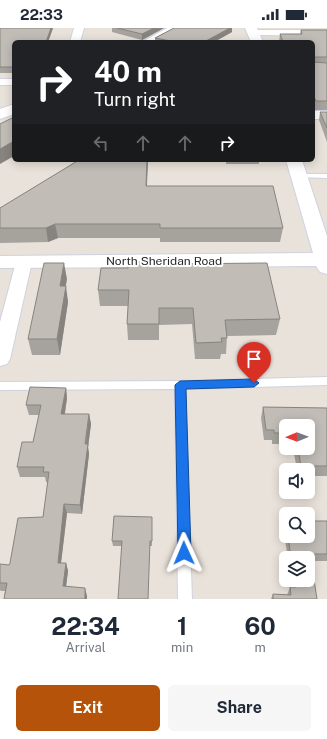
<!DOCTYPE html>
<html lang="en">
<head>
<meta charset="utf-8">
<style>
	body { margin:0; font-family:"Public Sans",sans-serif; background:#f6f6f7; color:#1f2937; height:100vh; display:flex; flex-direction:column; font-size:15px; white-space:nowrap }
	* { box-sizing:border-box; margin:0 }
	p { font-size:13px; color:#747a83 }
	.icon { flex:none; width:22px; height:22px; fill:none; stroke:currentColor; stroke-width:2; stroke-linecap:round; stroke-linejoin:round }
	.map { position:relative; height:571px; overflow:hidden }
	.details { display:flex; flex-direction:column; background:#fff; flex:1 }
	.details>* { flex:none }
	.banner { position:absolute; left:12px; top:12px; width:303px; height:122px; border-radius:6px; box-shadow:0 2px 10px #0003; background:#202124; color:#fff; overflow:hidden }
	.needle { width:26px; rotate:269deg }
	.tools { position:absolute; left:279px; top:391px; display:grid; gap:8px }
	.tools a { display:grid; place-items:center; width:36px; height:36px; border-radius:6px; background:#fff; box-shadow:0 2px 10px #0003; font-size:20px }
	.pin { position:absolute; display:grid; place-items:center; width:34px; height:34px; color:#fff; margin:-41px -17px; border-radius:50% 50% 50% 0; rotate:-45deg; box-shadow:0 0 4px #0007 }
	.pin .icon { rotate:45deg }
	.me { position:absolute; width:44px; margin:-22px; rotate:359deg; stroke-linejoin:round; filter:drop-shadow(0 0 3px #0008) }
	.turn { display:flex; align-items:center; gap:14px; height:84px; padding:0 16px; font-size:18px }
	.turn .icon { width:52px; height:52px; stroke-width:2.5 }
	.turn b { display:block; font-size:28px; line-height:34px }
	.lanes { display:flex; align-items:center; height:38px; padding:0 16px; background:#0003; justify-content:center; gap:20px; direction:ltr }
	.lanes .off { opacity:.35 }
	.eta { display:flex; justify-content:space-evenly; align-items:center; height:68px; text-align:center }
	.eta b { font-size:24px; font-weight:700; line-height:28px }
	.primary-button { display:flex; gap:8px; margin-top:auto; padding:8px 16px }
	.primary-button a { flex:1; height:46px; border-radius:6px; background:#b45309; color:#fff; font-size:16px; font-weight:700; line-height:46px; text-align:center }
	.primary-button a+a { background:#f6f6f7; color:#1f2937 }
	.status { display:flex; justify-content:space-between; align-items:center; height:28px; padding:0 20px; background:#fff; direction:ltr }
	.status svg { height:11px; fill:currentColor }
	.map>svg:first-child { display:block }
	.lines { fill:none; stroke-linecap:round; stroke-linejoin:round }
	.lane-casing { stroke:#cfd2e0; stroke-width:2 }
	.street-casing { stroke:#cfd2e0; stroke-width:2 }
	.secondary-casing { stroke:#cfd2e0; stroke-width:2 }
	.lane { fill:#fff; fill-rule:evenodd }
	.street { fill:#fff; fill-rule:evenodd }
	.secondary { fill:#fff; fill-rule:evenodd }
	.wall { fill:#a6a29d }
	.shaded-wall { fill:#87847f }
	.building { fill:#c1bcb6; stroke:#87847f }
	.route { fill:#1a73e8; stroke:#114b97 }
	.labels { text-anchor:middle; stroke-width:4; stroke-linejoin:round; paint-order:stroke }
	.street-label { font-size:12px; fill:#272727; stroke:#fff }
</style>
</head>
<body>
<div class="status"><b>22:33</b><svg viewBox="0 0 49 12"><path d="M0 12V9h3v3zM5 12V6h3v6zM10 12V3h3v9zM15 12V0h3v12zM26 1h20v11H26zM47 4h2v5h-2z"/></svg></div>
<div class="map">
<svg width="327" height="571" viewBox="0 0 327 571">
	<rect width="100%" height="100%" fill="#e9e2da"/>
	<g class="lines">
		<defs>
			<g id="lane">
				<polygon points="299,146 327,146 327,150 297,149 296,148"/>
				<polygon points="327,349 327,357 185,361 192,571 178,571 175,361 0,362 0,354 180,353"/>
			</g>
			<g id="street">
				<polygon points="74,0 84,0 80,14 70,14"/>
				<polygon points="254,2 327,2 327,8 251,7 251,3"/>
				<rect x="0" y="51" width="14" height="6"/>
				<rect x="313" y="83" width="14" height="8"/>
				<polygon points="24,229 30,230 32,234 10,331 7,336 0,338 0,294 16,234 18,230"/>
			</g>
			<g id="secondary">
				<polygon points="167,0 182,0 157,14 142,14"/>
				<polygon points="245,0 257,0 263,14 251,14"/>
				<polygon points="14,76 14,86 0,91 0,81"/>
				<polygon points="286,132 302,132 327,208 327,246 320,244 316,238 0,240 0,228 313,225"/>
			</g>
		</defs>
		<use href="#lane" class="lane-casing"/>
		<use href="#street" class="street-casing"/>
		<use href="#secondary" class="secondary-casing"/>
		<use href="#lane" class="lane"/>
		<use href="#street" class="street"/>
		<use href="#secondary" class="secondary"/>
	</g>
	<g class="wall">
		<polygon points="0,0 53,0 48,14 14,14 14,45 0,45"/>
		<polygon points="112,0 164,0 142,12 112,4"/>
		<polygon points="174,0 232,0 232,4 214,14 155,14 155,10"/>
		<polygon points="301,2 327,2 327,82 314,82 313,78 313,14 279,14 280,6 300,6"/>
		<polygon points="320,84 327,84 327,114 319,92"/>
		<polygon points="79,132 148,132 147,158 283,200 280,214 160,214 160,210 58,210 48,214 0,215 0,180"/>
		<polygon points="219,132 259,132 259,136 226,136 226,134 219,134"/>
		<polygon points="164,236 280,291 276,307 227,308 226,326 221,326 220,331 195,331 192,296 159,297 159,312 128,312 127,296 128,278 100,278 98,262 128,240"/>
		<polygon points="67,251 65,258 68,274 60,327 32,327 28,311"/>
		<polygon points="66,360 67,370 65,386 89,386 91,396 88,419 89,426 82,486 67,485 61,535 66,535 68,543 66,559 87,568 87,571 4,571 5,563 1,563 0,562 0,538 9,537 43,489 48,454 46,454 45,449 20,449 17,439 33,414 39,387 29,387 26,377"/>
		<polygon points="263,379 327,380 327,448 308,448 308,442 297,442 293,420 308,420 308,398 286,398 286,416 272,416 272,412 264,412 261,390"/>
		<polygon points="152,489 152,518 113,518 112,513"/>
		<polygon points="286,493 286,508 308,508 327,493 327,533 311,533 317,571 271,571 273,566 287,567 290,559 292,559 291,552 308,552 308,530 288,530 283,500"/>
	</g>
	<g class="shaded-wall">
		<polygon points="51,0 53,0 48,14 46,14"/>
		<polygon points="154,0 164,0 142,12 142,6"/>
		<polygon points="230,0 232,0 232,4 214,14 204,14"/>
		<polygon points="14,113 14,128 0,136 0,121"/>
		<polygon points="147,132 148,132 146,172 146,158"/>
		<polygon points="55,196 58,210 48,214 46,200"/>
		<polygon points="64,235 67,251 63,274 60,258"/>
		<polygon points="66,258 68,274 60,327 57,311"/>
		<polygon points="66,360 67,370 63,396 61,386"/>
		<polygon points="89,386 91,396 88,419 89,426 82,486 80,477"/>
		<polygon points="64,476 67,485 60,543 58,535"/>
		<polygon points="66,535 68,543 65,566 63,558"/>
		<polygon points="85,560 87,568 87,571 85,571"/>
	</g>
	<g class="building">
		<polygon points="0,0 51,0 46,14 14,14 14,39 0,39"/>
		<polygon points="117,0 154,0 142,6"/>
		<polygon points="174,0 230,0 204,14 176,14 155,10"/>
		<polygon points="301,2 327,2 327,29 314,29 313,34 313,14 283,14 280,6 302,6"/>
		<polygon points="313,34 327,35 327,73 316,73 313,66"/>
		<polygon points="320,84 327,84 327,100"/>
		<polygon points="14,89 14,113 0,121 0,96"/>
		<polygon points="79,132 147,132 146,158 273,158 283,200 160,200 160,196 55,196 46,200 0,200 0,180"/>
		<polygon points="128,234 164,234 164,236 267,235 280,291 225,292 227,310 221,310 222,314 196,315 193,280 159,280 159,296 127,296 129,262 98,262 101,240 128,240"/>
		<polygon points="44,235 64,235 60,258 66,258 57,311 28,311"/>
		<polygon points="30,359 66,360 61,386 89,386 85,416 88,416 80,477 64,476 58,535 66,535 63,558 85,560 85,571 4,571 7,555 0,555 0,536 9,537 10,535 18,490 43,489 49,444 43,444 44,439 17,439 22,414 33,414 41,377 26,377"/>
		<polygon points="263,379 327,380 327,438 301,438 298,420 308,420 308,398 286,398 286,405 274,405 274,402 266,402"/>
		<polygon points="114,488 152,489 152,513 150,513 148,571 118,571 122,513 112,513"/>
		<polygon points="308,493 327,493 327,526 310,526 317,571 273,571 273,566 291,567 290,559 296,559 295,552 308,552 308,530 291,530 288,508 308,508"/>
	</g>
	<polygon class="route" points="254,351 259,355 254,359 186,361 191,525 189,530 184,531 180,530 178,525 175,357 180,353"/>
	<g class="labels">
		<g class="street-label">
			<text x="164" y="237">North Sheridan Road</text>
		</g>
	</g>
</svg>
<div class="tools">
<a><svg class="needle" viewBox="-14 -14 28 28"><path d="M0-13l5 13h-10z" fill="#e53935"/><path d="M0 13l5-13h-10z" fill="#747a83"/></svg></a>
<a><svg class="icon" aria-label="sound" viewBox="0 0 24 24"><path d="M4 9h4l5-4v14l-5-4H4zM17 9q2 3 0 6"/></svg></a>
<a><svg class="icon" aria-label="search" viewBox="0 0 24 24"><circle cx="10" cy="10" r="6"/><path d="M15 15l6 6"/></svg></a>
<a><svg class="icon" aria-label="layers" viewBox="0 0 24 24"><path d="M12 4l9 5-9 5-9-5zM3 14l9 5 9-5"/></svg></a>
</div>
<div class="pin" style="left:254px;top:355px;background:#d93025"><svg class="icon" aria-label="arrive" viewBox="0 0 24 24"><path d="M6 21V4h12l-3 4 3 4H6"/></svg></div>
<svg class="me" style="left:184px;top:525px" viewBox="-20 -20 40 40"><path d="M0-17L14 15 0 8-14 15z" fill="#1a73e8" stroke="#fff" stroke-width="4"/></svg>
<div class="banner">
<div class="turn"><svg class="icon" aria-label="right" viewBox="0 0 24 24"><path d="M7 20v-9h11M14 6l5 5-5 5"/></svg><div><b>40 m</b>Turn right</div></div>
<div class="lanes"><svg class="icon off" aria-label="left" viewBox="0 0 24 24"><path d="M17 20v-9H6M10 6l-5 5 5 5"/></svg><svg class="icon off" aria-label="ahead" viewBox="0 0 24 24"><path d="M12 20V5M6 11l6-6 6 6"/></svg><svg class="icon off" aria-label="ahead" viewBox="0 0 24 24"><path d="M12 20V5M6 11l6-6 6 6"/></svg><svg class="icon" aria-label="right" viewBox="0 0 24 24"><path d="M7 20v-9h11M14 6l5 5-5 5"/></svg></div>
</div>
</div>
<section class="details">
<div class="eta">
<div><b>22:34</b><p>Arrival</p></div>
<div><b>1</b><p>min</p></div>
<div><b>60</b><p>m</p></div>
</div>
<div class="primary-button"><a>Exit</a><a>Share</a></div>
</section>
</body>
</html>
